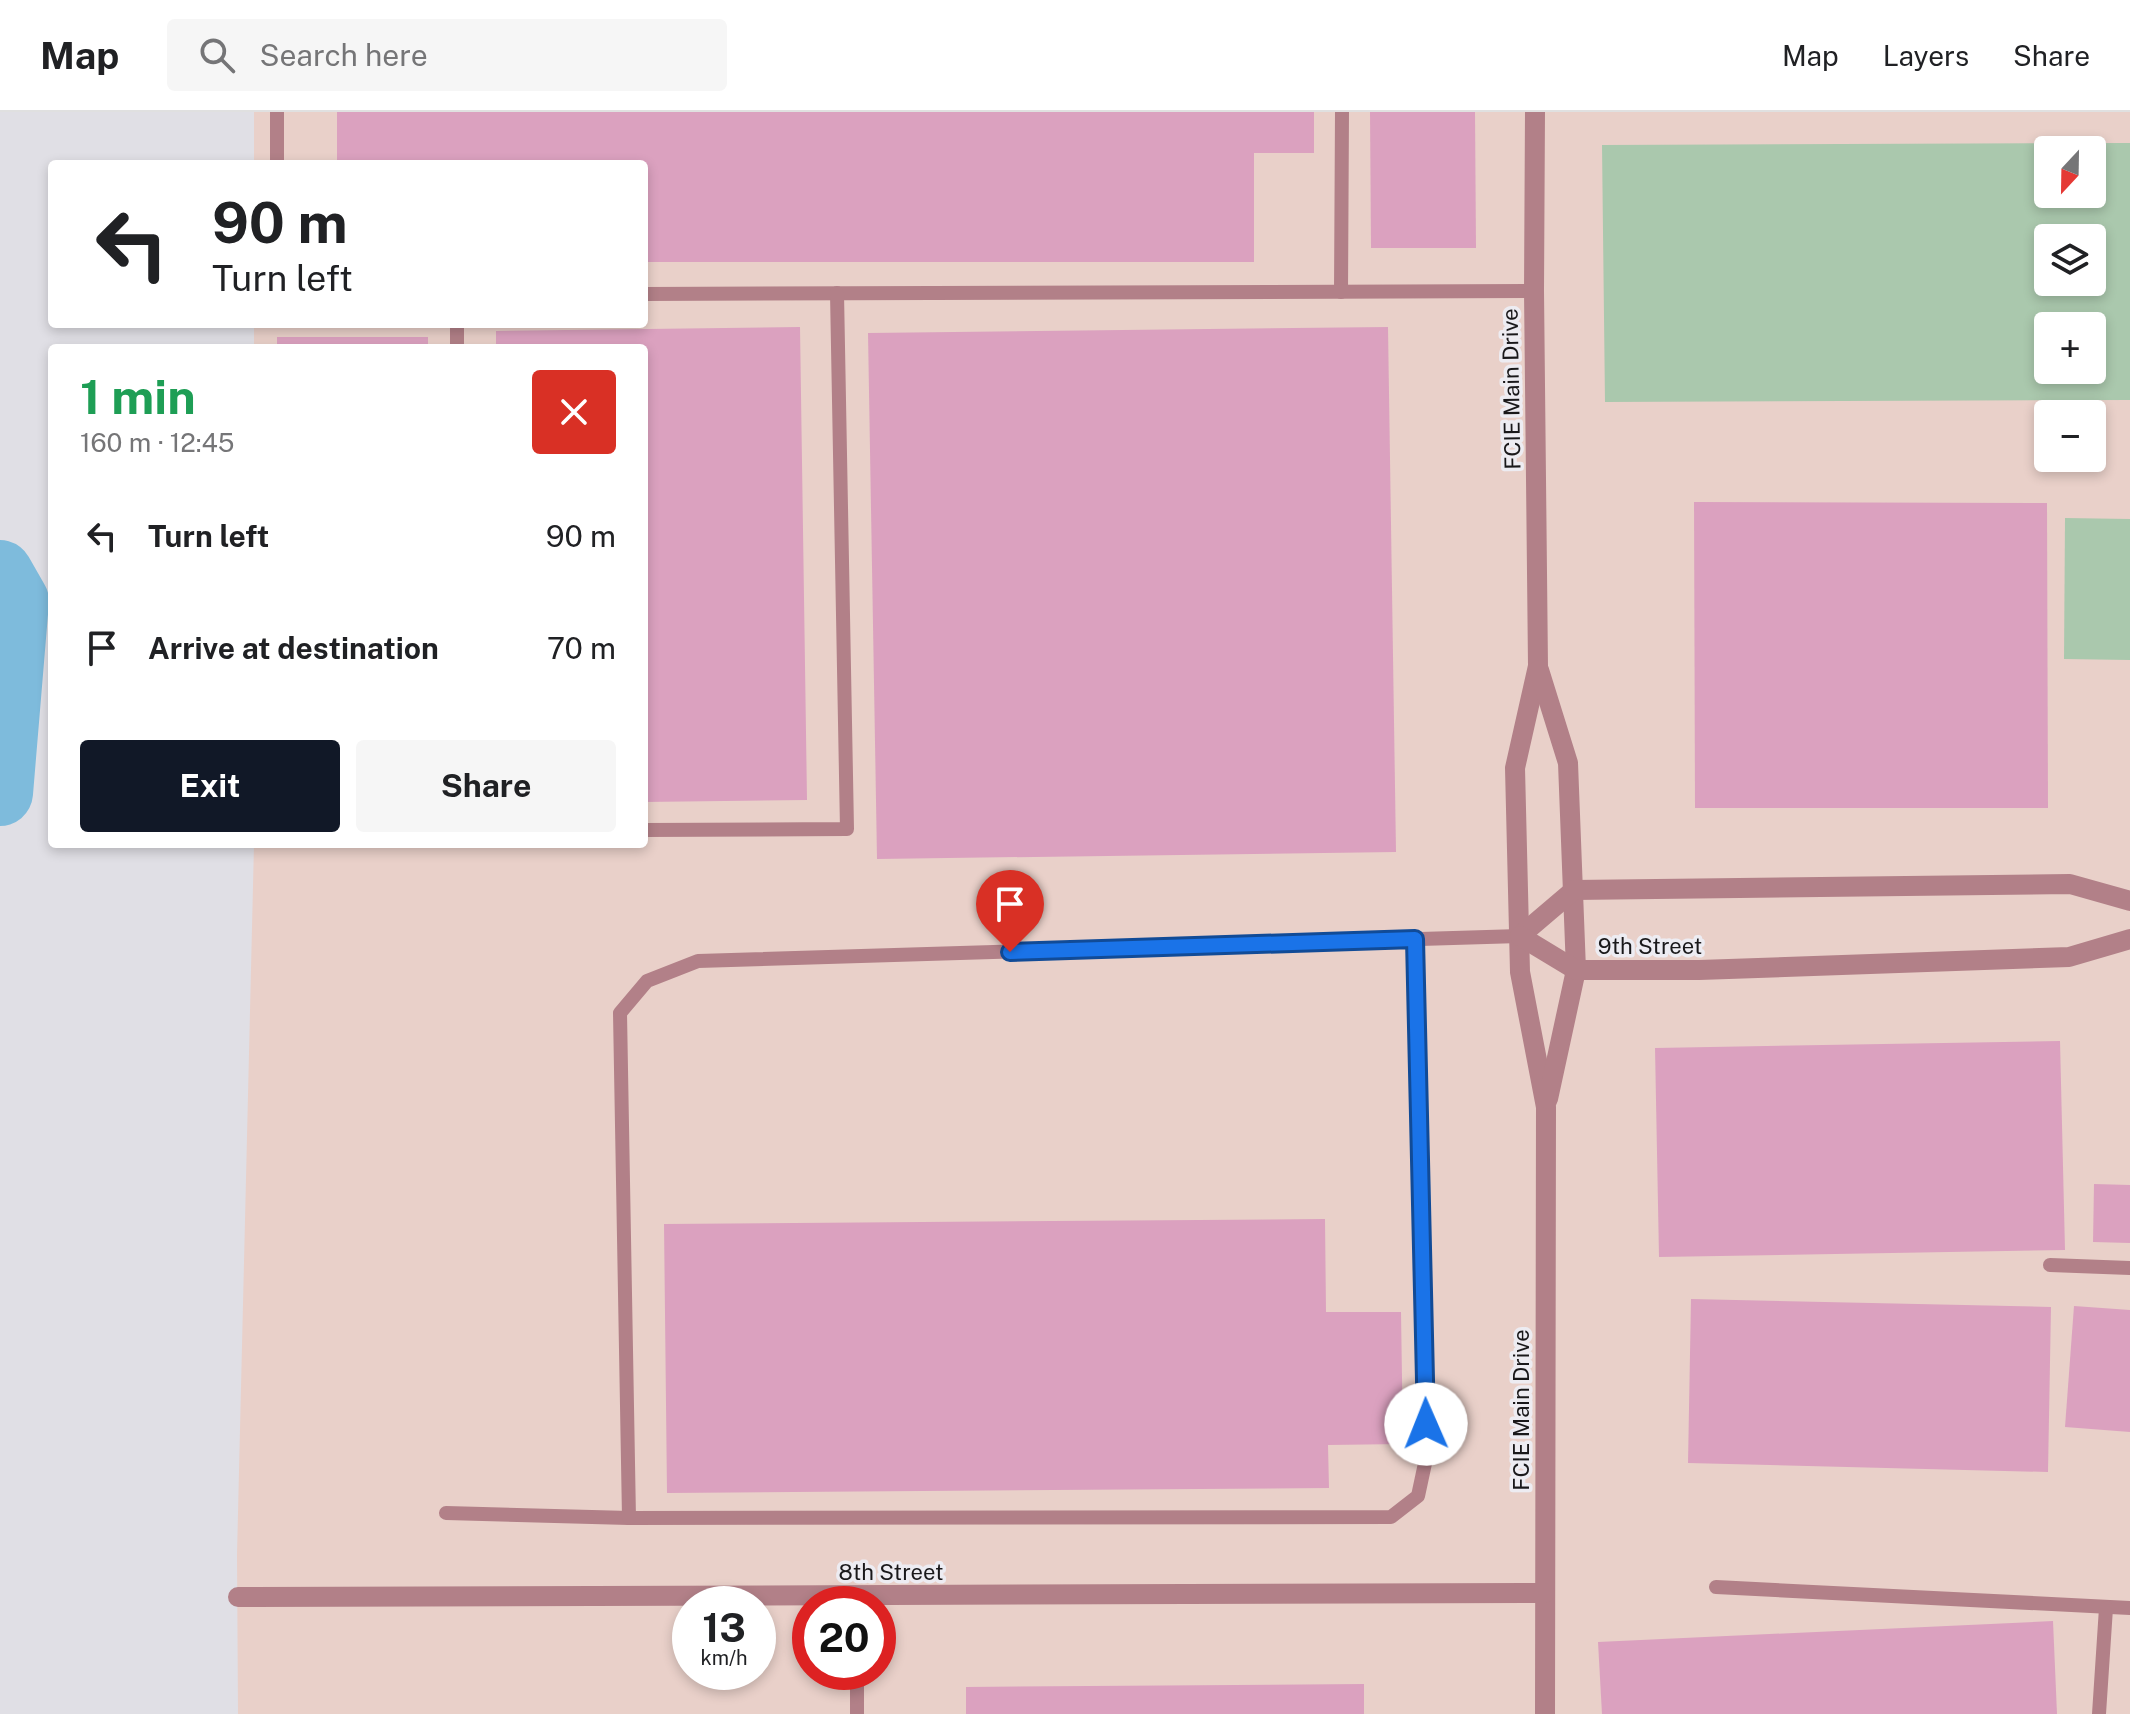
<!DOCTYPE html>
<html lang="en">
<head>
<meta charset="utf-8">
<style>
	body { margin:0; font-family:"Public Sans",sans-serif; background:#f6f6f6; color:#202124; height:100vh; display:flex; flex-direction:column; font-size:30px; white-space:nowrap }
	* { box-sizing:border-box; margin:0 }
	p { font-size:26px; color:#757577 }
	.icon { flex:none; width:44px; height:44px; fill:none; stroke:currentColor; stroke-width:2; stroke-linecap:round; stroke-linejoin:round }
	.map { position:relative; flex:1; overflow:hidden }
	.drawer { position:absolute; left:48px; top:232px; width:600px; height:504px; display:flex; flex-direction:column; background:#fff; border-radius:8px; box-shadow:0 4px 12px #0003 }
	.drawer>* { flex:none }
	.banner { position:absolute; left:48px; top:48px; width:600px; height:168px; border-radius:8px; box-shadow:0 4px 12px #0003; background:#fff; color:#202124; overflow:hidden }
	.needle { width:52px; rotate:202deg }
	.tools { position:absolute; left:2034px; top:24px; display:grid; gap:16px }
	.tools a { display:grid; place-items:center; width:72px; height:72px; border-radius:8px; background:#fff; box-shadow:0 4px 12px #0003; font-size:40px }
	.speed { position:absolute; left:672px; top:1474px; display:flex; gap:16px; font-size:40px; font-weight:700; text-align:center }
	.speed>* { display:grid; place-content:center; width:104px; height:104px; border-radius:50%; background:#fff; box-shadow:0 4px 12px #0003; line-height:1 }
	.speed small { font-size:20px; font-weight:400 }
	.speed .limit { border:12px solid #d22; background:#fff; color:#111 }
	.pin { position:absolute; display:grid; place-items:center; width:68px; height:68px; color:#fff; margin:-82px -34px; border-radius:50% 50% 50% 0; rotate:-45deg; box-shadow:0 0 8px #0007 }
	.pin .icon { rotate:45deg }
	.me { position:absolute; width:88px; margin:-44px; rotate:359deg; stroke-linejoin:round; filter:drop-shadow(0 0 6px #0008) }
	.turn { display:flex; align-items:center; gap:28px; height:168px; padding:0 32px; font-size:36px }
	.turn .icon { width:104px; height:104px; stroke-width:2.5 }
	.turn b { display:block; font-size:56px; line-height:68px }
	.round { display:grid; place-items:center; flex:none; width:84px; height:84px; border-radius:8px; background:#f6f6f6 }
	.head { display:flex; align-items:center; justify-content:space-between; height:136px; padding:0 32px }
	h1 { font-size:48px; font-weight:700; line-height:60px; color:#1e9e55 }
	.button { display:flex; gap:16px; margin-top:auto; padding:16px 32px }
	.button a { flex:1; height:92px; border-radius:8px; background:#111827; color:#fff; font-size:32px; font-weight:700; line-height:92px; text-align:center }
	.button a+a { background:#f6f6f6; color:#202124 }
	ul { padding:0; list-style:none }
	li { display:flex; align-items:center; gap:24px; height:112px; padding:0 32px }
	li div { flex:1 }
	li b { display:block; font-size:30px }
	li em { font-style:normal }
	header { display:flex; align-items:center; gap:48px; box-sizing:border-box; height:112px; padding:0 40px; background:#fff; border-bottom:2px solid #e0e0e0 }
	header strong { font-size:38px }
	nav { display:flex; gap:44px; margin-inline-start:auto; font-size:28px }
	.search { width:560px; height:72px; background:#f6f6f6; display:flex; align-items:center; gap:20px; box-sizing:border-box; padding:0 28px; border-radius:8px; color:#757577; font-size:30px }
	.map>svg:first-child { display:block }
	.industrial { fill:#e9d0c9; fill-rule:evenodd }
	.green { fill:#aac8ad; fill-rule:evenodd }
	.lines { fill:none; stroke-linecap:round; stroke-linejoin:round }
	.river { stroke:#7ebbdc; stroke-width:66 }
	.building { fill:#dba1bf }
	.service { stroke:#b28088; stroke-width:14 }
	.minor { stroke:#b28088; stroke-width:20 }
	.route-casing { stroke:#114b97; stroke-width:20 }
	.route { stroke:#1a73e8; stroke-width:14 }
	.labels { text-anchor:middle; stroke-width:7; stroke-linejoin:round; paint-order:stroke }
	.street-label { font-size:22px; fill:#19181a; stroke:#edecf2 }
</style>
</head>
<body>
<header>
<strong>Map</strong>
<div class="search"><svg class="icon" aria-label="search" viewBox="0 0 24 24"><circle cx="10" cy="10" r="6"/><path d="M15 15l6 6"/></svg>Search here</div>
<nav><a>Map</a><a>Layers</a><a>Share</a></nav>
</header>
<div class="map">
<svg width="2130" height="1602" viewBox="0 0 2130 1602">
	<rect width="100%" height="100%" fill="#e0dfe5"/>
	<path class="industrial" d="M254 0H2130V1602H238L237 1443 254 732H644V236H254V212H644V52H254ZM2048 38H2092V82H2048ZM2048 126H2092V170H2048ZM2048 214H2092V258H2048ZM2048 302H2092V346H2048ZM690 1492H758V1560H690ZM810 1492H878V1560H810Z"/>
	<g class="green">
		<path d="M2130 31V288L1605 290 1602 33ZM2048 38H2092V82H2048ZM2048 126H2092V170H2048ZM2048 214H2092V258H2048Z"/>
		<polygon points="2065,406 2130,407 2130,548 2064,547"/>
	</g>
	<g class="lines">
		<polyline class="river" points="0,461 16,489 0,681"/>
	</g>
	<g class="building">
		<polygon points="337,0 1314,0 1314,41 1254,41 1254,150 644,150 644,52 337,52"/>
		<polygon points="1370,0 1475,0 1476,136 1371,136"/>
		<polygon points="800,215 807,688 644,690 644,236 496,236 496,219"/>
		<polygon points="1388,215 1396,740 877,747 868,221"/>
		<rect x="277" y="225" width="151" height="11"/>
		<polygon points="1694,390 2047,391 2048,696 1695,696"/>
		<polygon points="2060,929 2065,1138 1659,1145 1655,936"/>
		<polygon points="2094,1072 2130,1073 2130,1131 2093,1130"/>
		<polygon points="1325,1107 1326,1200 1401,1200 1403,1332 1328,1333 1329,1376 667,1381 664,1112"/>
		<polygon points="1691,1187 2051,1195 2048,1360 1688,1351"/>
		<polygon points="2074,1194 2130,1198 2130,1320 2065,1315"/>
		<polygon points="2053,1509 2057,1602 1602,1602 1598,1530"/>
		<polygon points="1364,1572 1364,1602 966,1602 966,1575"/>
	</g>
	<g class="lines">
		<g class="service">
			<polyline points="277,52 277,0"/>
			<polyline points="1341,180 1342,0"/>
			<polyline points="644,182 1534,179"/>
			<polyline points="457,212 457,236"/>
			<polyline points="644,718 847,717 837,181"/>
			<polyline points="2050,1153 2130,1156"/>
			<polyline points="446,1401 629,1406 1391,1405 1418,1384 1427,1342 1415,827"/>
			<polyline points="629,1406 620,901 647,869 698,849 1520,824"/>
			<polyline points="1716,1475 2130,1496"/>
			<polyline points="857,1560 857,1602"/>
			<polyline points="2099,1602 2106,1496"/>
		</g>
		<g class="minor">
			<polyline points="1535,0 1534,179 1538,554 1515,656 1520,860 1546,995 1545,1602"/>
			<polyline points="1539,558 1568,651 1576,858 1548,987"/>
			<polyline points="1520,824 1574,778 2070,772 2130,789"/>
			<polyline points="1520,824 1576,858 1699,858 2069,845 2130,827"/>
			<polyline points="238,1485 1545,1481"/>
		</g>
	</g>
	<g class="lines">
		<defs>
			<polyline id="route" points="1010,840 1415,827 1426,1312"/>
		</defs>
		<use href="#route" class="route-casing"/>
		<use href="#route" class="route"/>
	</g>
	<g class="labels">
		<g class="street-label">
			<text transform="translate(1511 277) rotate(-91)" y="8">FCIE Main Drive</text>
			<text x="1650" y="842">9th Street</text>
			<text transform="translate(1521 1298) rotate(-90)" y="8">FCIE Main Drive</text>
			<text x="891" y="1468">8th Street</text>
		</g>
	</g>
</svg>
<div class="tools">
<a><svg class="needle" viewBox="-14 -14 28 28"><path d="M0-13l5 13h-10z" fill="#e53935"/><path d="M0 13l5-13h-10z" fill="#757577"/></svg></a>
<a><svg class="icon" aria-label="layers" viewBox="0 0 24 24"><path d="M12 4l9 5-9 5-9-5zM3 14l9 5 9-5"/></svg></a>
<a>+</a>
<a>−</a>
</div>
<div class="speed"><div>13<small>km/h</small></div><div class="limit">20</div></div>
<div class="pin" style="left:1010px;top:840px;background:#d93025"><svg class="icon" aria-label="arrive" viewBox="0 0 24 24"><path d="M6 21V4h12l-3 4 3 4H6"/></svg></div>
<svg class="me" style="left:1426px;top:1312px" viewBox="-20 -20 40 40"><circle r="19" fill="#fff"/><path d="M0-13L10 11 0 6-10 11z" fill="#1a73e8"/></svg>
<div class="banner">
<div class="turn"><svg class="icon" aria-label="left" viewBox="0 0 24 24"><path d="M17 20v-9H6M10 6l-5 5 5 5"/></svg><div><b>90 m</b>Turn left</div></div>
</div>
<section class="drawer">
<div class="head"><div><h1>1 min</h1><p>160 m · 12:45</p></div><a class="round" style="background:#d93025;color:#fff"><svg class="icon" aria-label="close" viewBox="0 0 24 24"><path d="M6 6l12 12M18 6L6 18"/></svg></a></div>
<ul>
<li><svg class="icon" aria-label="left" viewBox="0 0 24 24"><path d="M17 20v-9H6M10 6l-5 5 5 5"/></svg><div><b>Turn left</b></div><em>90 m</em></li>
<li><svg class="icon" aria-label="arrive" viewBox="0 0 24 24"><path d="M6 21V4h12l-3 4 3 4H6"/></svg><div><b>Arrive at destination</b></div><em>70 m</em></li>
</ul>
<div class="button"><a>Exit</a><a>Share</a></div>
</section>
</div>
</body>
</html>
